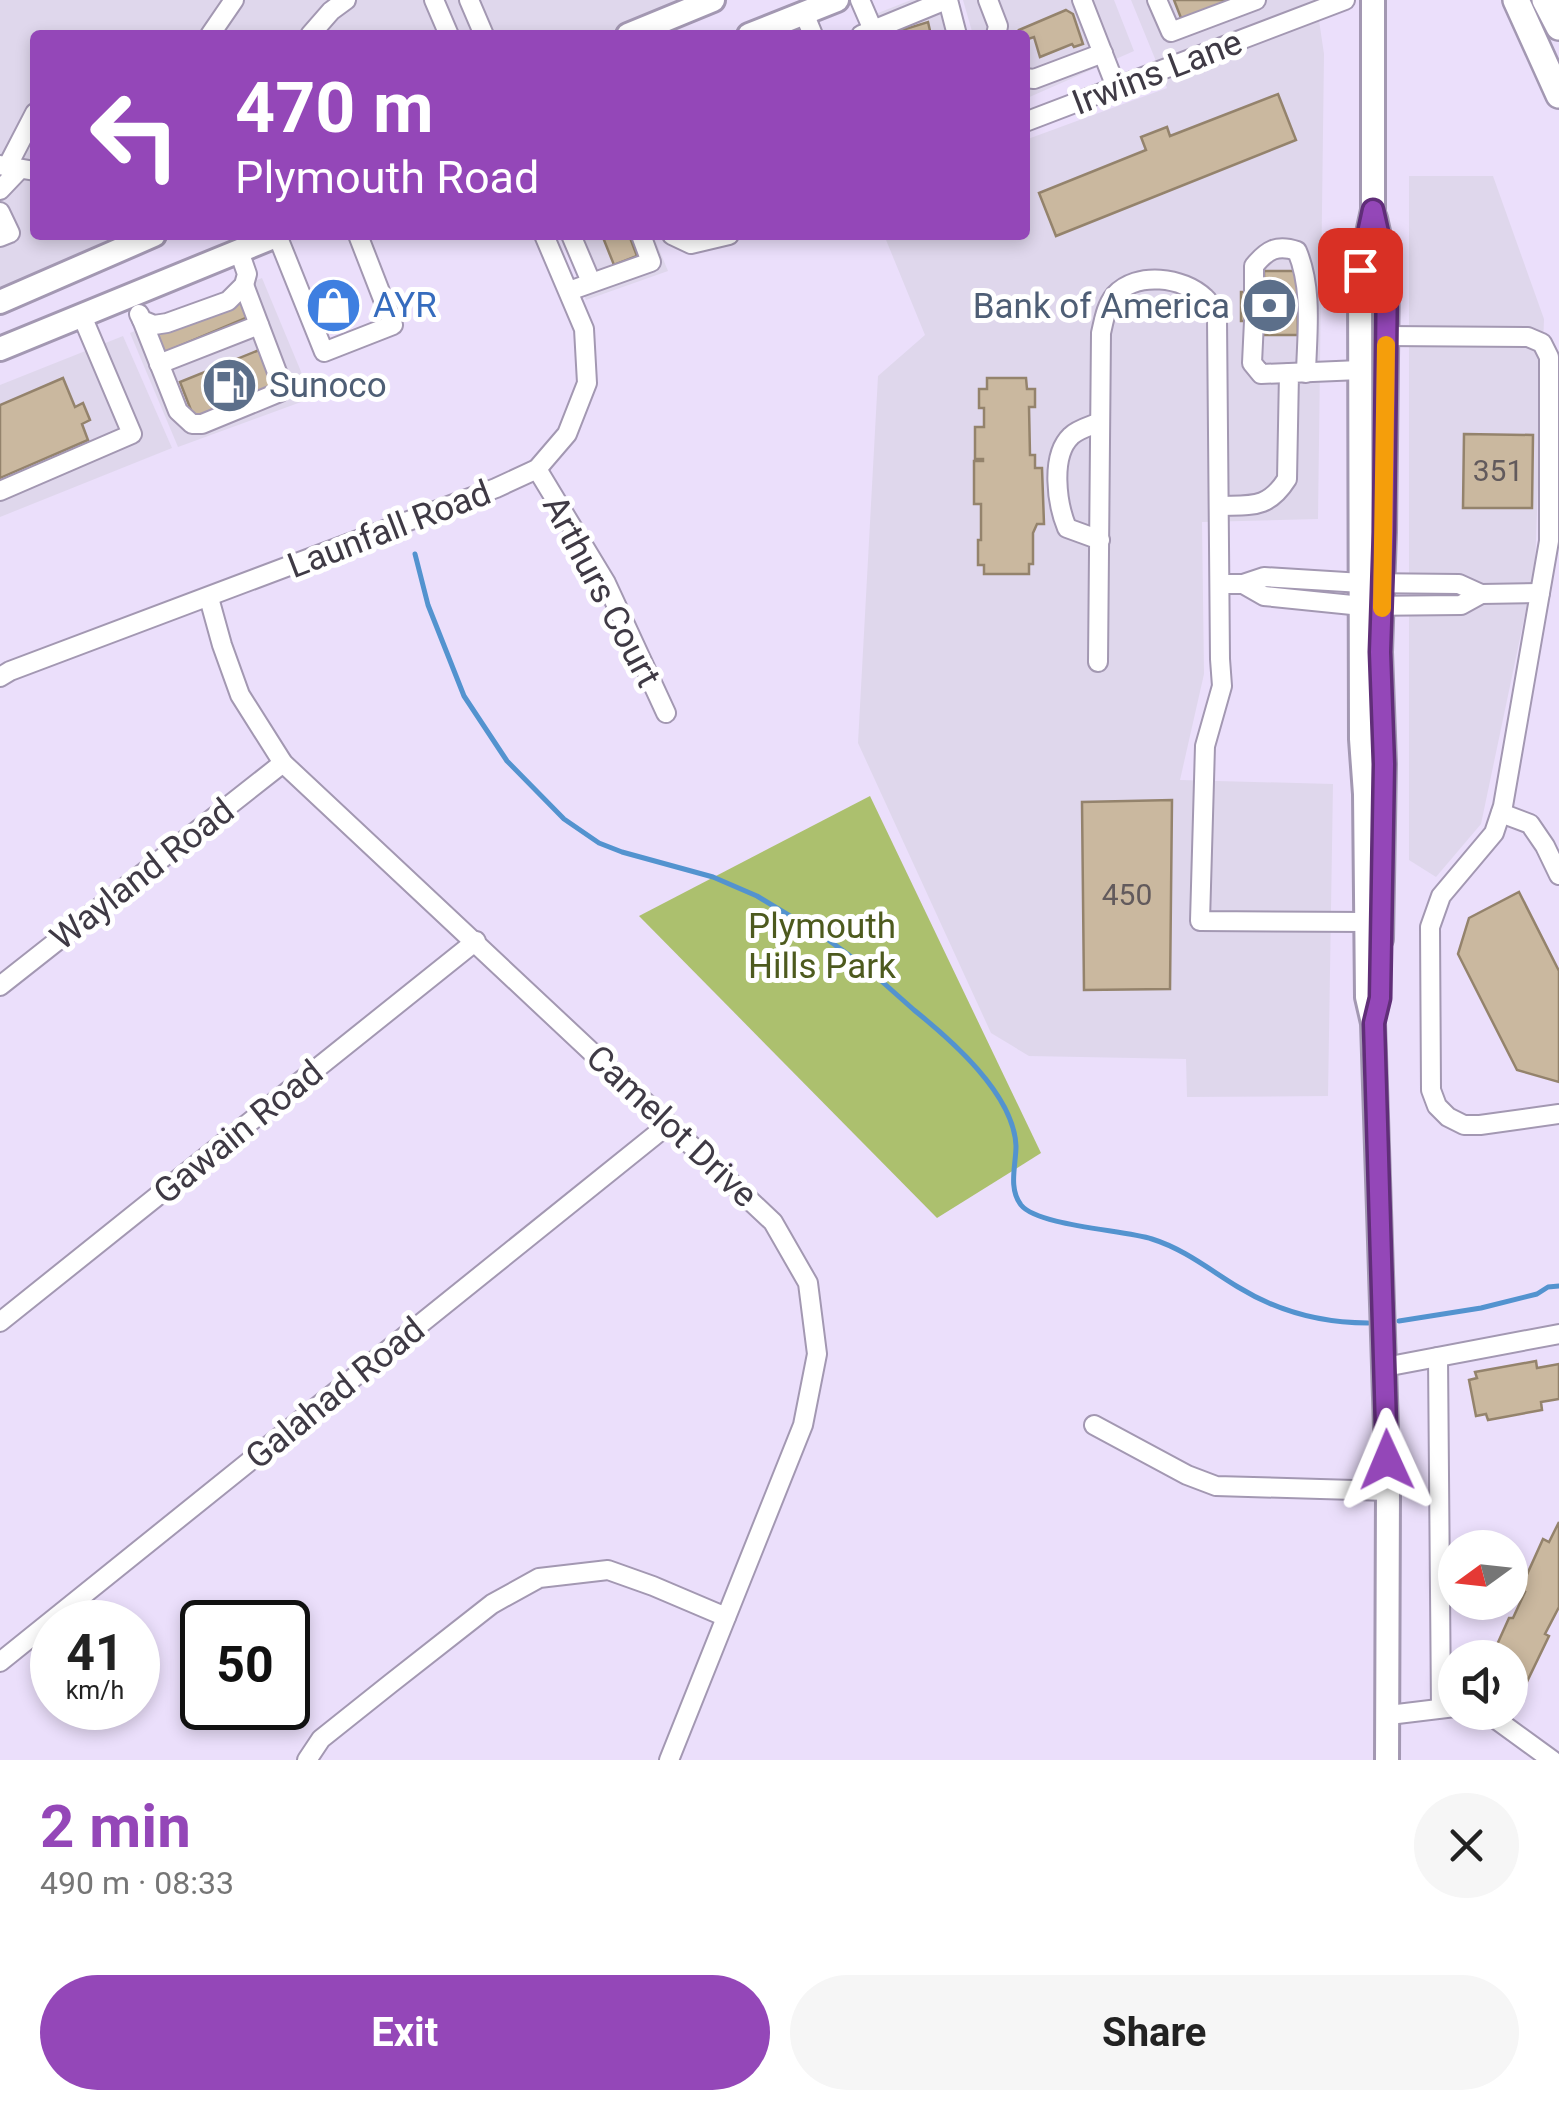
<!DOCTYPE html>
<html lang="en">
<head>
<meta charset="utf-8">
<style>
	body { margin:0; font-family:Roboto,sans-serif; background:#f6f6f6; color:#222; height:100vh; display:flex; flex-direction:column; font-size:38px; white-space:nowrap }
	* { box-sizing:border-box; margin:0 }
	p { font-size:32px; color:#767676 }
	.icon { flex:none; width:55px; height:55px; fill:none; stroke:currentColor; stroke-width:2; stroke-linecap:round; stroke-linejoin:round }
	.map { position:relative; height:1760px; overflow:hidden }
	.sheet { display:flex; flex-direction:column; background:#fff; flex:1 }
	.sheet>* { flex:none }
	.banner { position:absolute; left:30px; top:30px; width:1000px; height:210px; border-radius:10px; box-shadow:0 5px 15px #0003; background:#9447b8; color:#fff; overflow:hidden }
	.needle { width:65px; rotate:255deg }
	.buttons { position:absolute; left:1438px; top:1530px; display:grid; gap:20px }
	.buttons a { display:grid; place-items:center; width:90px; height:90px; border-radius:50%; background:#fff; box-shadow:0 5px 15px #0003; font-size:50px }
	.speed { position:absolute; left:30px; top:1600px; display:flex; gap:20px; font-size:50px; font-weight:700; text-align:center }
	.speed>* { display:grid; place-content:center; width:130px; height:130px; border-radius:50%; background:#fff; box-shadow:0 5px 15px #0003; line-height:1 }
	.speed small { font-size:25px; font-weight:400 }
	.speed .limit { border:5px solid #111; border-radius:15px; background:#fff; color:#111 }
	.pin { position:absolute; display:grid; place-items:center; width:85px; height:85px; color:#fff; margin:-42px; border-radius:20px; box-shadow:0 5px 15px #0006 }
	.me { position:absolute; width:110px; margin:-55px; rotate:359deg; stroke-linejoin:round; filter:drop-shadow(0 0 8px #0008) }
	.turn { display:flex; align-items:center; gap:35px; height:210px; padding:0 40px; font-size:45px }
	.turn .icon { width:130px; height:130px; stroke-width:2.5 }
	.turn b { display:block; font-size:70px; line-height:85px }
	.round { display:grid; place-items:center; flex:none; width:105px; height:105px; border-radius:52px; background:#f6f6f6 }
	.summary { display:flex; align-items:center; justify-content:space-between; height:170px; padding:0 40px }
	h1 { font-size:60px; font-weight:700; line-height:75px; color:#9447b8 }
	.action { display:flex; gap:20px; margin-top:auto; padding:20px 40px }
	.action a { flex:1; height:115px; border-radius:60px; background:#9447b8; color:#fff; font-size:40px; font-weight:700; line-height:115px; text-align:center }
	.action a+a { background:#f6f6f6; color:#222 }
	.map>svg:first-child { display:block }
	.commercial { fill:#dfd7ec }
	.green { fill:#acc06e }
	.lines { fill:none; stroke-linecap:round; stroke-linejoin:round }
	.stream { stroke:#5393cf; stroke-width:5 }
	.building { fill:#cab89f; stroke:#94836c; stroke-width:2.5 }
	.minor-tunnel { stroke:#c9bed7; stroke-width:18; stroke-dasharray:18 9; stroke-linecap:butt }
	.minor-casing { stroke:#a398b2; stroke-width:22 }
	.major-casing { stroke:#a398b2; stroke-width:28 }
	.highway-casing { stroke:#a398b2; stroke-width:30 }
	.minor { stroke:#fff; stroke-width:18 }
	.major { stroke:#fff; stroke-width:22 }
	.highway { stroke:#fff; stroke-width:25 }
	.route-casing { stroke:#602e78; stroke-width:25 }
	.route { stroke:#9447b8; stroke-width:18 }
	.slow { stroke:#f59e0b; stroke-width:18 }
	.labels { text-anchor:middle; stroke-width:10; stroke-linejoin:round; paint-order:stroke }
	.number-label { font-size:30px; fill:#625a5c }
	.street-label { font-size:35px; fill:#3f3a45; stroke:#fff }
	.shop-label { font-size:35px; fill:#366cbe; stroke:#fff; text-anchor:start }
	.service-label { font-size:35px; fill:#4e5e75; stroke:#fff; text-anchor:end }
	.park-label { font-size:35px; fill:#4d5a1e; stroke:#fff }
</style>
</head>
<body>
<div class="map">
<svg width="1559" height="1760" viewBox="0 0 1559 1760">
	<rect width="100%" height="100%" fill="#ebdffb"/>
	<g class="commercial">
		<polygon points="0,0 713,0 628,35 35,35 35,235 154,235 0,301"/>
		<polygon points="911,0 937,0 946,35 879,35 873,15"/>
		<polygon points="963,0 1114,0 1134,51 1025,99 1025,35 973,35"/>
		<polygon points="1131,0 1316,0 1324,54 1318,519 1202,522 1204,674 1180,780 1333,784 1328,1096 1187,1097 1186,1059 1029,1056 991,1033 858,743 878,376 925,335 884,235 1025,235 1025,140 1167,88"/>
		<polygon points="1409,176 1493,176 1544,319 1535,567 1481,824 1436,877 1409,860"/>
		<polygon points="562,235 653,235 668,271 586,300"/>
		<polygon points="262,278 312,398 178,447 130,333"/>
		<polygon points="123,336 172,448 0,517 0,385"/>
	</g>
	<polygon class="green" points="870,796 1041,1153 937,1218 639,916"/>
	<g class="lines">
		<g class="stream">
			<path d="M415 554 428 605 464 696 507 761 564 819 599 843 622 852 713 877 757 896 823 936 869 970 914 1010C950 1039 1014 1094 1016 1146 1016 1165 1008 1188 1021 1205 1038 1226 1124 1230 1152 1239 1184 1249 1210 1270 1238 1287 1277 1311 1321 1323 1368 1323"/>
			<polyline points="1399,1321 1481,1308 1537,1294 1548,1287 1559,1286"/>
		</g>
	</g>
	<g class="building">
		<polygon points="1174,0 1240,0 1183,23"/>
		<polygon points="1066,10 1073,14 1083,44 1074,47 1072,44 1040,57 1034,37 1025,40 1025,35 1021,35 1019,30"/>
		<polygon points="928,22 931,35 903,35 902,30"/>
		<polygon points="1278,94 1296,140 1056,236 1039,193 1146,150 1141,137 1167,127 1170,136"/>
		<polygon points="602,235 629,235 637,256 614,265"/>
		<polygon points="1264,271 1297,271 1298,335 1264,335 1262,321 1241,321 1241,292 1262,292 1261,279 1264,279"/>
		<polygon points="245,296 253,315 163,353 156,334"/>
		<polygon points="264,348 280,388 196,423 180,382"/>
		<polygon points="63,378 75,407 83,403 90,420 82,424 88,440 0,478 0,405"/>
		<polygon points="987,378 1026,378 1027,389 1035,389 1035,407 1029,407 1030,455 1035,455 1035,468 1042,468 1044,524 1037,524 1033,533 1033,564 1029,564 1029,574 984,574 984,565 978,565 978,540 981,540 981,504 974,504 974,461 983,461 983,459 975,459 975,427 984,427 984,408 979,408 979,389 987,389"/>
		<polygon points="1464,434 1533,435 1532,508 1463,508"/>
		<polygon points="1172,800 1170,989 1084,990 1082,802"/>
		<polygon points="1519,892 1559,971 1559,1082 1517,1070 1458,954 1469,918"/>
		<polygon points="1536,1361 1537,1368 1559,1364 1559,1399 1541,1402 1542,1410 1488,1420 1486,1414 1476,1416 1469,1380 1477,1378 1475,1372"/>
		<polygon points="1559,1522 1559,1607 1545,1634 1549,1636 1524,1688 1521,1686 1515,1698 1510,1696 1510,1658 1491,1658 1509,1618 1513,1618 1525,1592 1520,1590 1543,1539 1549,1542"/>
	</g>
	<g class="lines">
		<polyline class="minor-tunnel" points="1254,321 1254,292"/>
		<defs>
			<g id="minor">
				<polyline points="434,0 449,35"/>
				<polyline points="469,0 484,35"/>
				<polyline points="860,0 873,30 861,35"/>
				<polyline points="948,0 957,35"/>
				<polyline points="988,0 998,26 996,35"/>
				<polyline points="1082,0 1116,87"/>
				<polyline points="1157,0 1171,32 1256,0"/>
				<polyline points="804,13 813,35"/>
				<polyline points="210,35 234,0"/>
				<polyline points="310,35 331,11 346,0"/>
				<polyline points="877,35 873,30 946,0"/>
				<polyline points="1025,78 1034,79 1103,53"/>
				<polyline points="1025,122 1345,0"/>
				<polyline points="0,165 35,171"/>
				<polyline points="7,167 35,113"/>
				<polyline points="0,190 20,169"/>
				<polyline points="0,212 10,233 0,237"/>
				<polyline points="277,235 324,352 393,325 358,235"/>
				<polyline points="571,235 591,282"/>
				<polyline points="672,235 691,244 729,235"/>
				<polyline points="569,291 651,262 641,235"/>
				<path d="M1254 292V266C1267 250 1277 244 1297 251 1313 289 1307 333 1306 373"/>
				<polyline points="139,314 142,320 154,325 167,323 228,301 244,285 247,274 239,251"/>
				<polyline points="142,320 178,411 192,424 202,424 280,392 283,388 244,285"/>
				<polyline points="1254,321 1252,363 1261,374 1289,373"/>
				<polyline points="1386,336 1528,337 1542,343 1549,357 1549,541 1503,806 1494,833 1441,896 1430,927 1431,1090 1437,1106 1448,1117 1464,1125 1480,1125 1559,1114"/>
				<polyline points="159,364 259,325"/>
				<polyline points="537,469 606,583 666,713"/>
				<polyline points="0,491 132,434 82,316"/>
				<path d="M1220 506C1252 505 1268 509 1287 479L1289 373 1360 370"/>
				<path d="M1100 540 1067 528C1057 504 1050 456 1071 436 1078 429 1091 426 1100 422"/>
				<polyline points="1220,584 1243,584 1264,577 1362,583 1459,584 1481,594 1540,593"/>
				<polyline points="1243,584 1264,596 1362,606 1461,605 1481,594"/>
				<polyline points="209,598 222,645 240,695 283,763 773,1222 808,1283 817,1354 803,1425 669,1760"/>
				<path d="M1098 662 1101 333C1104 320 1106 306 1115 295 1137 271 1183 277 1205 298 1211 303 1214 312 1217 319L1220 659 1222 686 1205 746 1200 921 1366 922"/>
				<polyline points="0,677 10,671 496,488 537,469 567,434 587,383 584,329 544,235"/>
				<polyline points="1501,813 1530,824 1545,846 1559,875"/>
				<polyline points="0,986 283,763"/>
				<polyline points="0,1322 476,941"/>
				<polyline points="1438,1357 1441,1708"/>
				<polyline points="1385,1367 1559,1334"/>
				<polyline points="1094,1425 1187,1475 1216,1486 1388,1491"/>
				<polyline points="0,1662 669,1124"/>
				<polyline points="1486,1712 1552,1760"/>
				<polyline points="1389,1715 1455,1707"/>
				<polyline points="307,1760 321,1739 390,1684 492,1604 539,1578 608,1570 653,1586 726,1617"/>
			</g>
			<g id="major">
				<polyline points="1373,0 1373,210 1360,270 1361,739 1365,794 1367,997 1373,1023 1388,1491 1387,1760"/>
				<polyline points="628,35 713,0"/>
				<polyline points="749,35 837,0"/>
				<polyline points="1375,218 1387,272 1384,532 1380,652 1384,764 1381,939"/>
				<polyline points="0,302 154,235"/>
				<polyline points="0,349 278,235"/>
			</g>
			<g id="highway">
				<polyline points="1516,0 1559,95"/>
				<polyline points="1545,0 1559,27"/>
			</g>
		</defs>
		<use href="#minor" class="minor-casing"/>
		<use href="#major" class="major-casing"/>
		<use href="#highway" class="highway-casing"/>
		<use href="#minor" class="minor"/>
		<use href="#major" class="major"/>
		<use href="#highway" class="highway"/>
	</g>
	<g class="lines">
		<defs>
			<polyline id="route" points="1360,270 1373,210 1387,272 1384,532 1380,652 1384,764 1380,998 1374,1023 1387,1460"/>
		</defs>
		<use href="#route" class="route-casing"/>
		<use href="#route" class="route"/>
		<polyline class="slow" points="1382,608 1386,345"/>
	</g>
	<defs>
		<symbol id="shop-disc" viewBox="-11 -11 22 22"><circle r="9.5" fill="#3f7fe0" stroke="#fff"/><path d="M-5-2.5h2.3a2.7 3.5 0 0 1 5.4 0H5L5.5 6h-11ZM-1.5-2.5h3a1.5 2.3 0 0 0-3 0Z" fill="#fff"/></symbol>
		<symbol id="bank-disc" viewBox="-11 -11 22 22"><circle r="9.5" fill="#5c6f8a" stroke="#fff"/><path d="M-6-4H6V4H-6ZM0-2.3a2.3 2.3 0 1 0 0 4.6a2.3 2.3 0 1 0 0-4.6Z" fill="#fff"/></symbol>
		<symbol id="fuel-disc" viewBox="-11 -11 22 22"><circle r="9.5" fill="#5c6f8a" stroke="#fff"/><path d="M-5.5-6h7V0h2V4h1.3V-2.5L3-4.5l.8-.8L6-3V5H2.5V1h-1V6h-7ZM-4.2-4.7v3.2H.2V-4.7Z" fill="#fff"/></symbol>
	</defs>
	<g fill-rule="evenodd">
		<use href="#shop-disc" x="302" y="274" width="63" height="63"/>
		<use href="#bank-disc" x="1238" y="274" width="63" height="63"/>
		<use href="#fuel-disc" x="198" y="354" width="63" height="63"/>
	</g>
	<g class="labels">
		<g class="number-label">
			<text x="1498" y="481">351</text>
			<text x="1127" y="905">450</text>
		</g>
		<g class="street-label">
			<text transform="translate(1157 72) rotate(-21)" y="12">Irwins Lane</text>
			<text transform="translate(389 529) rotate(-21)" y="12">Launfall Road</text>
			<text transform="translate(602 591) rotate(62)" y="12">Arthurs Court</text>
			<text transform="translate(142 874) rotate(-38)" y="12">Wayland Road</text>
			<text transform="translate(672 1126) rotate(43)" y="12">Camelot Drive</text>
			<text transform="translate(238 1132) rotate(-39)" y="12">Gawain Road</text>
			<text transform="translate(335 1393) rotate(-39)" y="12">Galahad Road</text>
		</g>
		<g class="shop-label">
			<text x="373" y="317">AYR</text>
		</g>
		<g class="service-label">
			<text x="1230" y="318">Bank of America</text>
			<text x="269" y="397" text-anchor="start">Sunoco</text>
		</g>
		<g class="park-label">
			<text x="822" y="938">Plymouth<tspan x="822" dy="40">Hills Park</tspan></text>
		</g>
	</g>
</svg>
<div class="buttons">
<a><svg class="needle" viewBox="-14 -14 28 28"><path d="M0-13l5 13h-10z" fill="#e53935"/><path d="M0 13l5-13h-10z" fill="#767676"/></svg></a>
<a><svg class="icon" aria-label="sound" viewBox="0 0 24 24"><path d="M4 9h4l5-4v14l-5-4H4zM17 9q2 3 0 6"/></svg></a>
</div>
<div class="speed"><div>41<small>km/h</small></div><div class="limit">50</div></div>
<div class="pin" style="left:1360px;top:270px;background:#d93025"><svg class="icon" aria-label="arrive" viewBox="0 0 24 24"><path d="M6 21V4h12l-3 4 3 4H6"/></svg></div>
<svg class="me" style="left:1387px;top:1460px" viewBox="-20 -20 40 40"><path d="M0-17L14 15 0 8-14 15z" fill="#9447b8" stroke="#fff" stroke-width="4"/></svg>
<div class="banner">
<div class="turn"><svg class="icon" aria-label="left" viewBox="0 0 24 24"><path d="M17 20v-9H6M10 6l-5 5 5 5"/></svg><div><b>470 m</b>Plymouth Road</div></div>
</div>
</div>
<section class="sheet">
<div class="summary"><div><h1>2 min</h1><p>490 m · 08:33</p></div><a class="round"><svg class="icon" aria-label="close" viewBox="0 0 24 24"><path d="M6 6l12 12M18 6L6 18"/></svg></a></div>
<div class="action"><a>Exit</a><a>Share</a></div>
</section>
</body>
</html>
